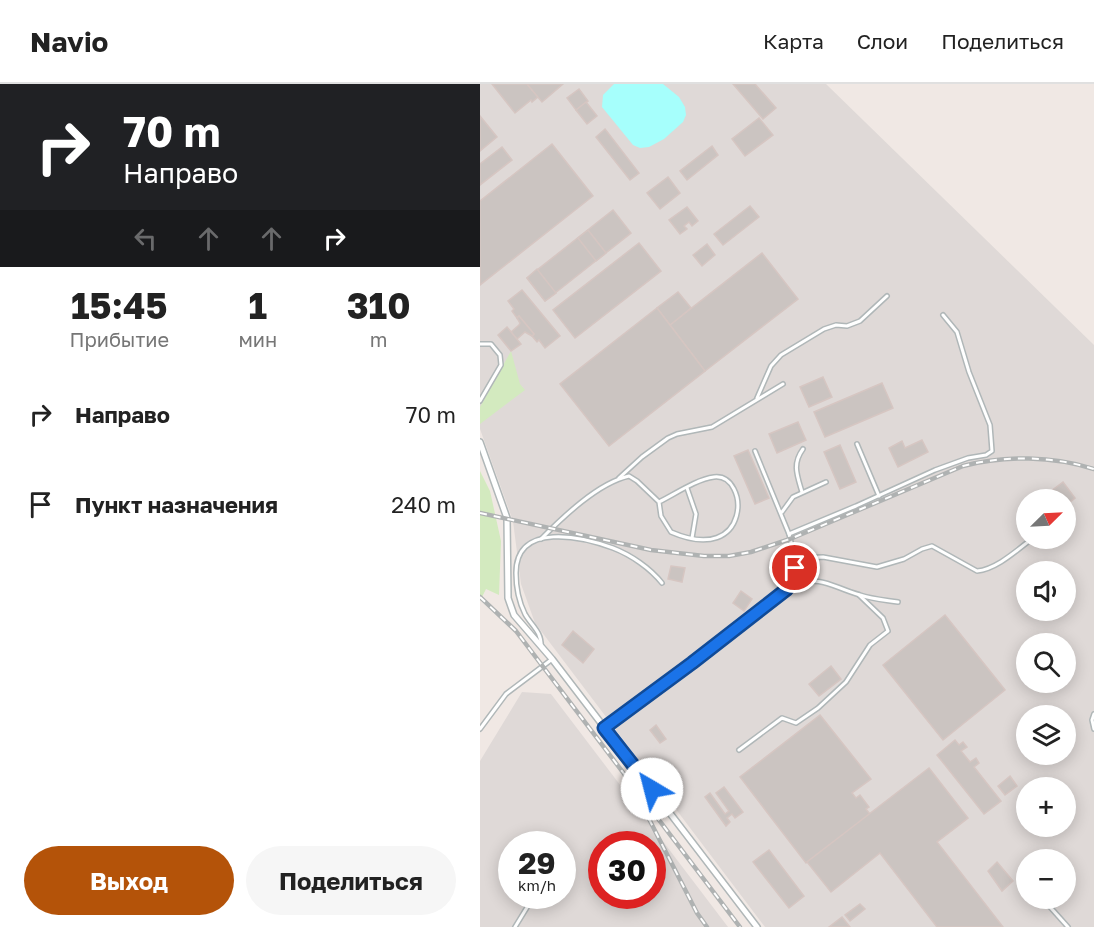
<!DOCTYPE html>
<html lang="ru">
<head>
<meta charset="utf-8">
<style>
	body { margin:0; font-family:"Golos Text",sans-serif; background:#f6f6f6; color:#222; height:100vh; display:flex; flex-direction:column; font-size:22px; white-space:nowrap }
	* { box-sizing:border-box; margin:0 }
	p { font-size:20px; color:#767676 }
	.icon { flex:none; width:33px; height:33px; fill:none; stroke:currentColor; stroke-width:2; stroke-linecap:round; stroke-linejoin:round }
	.map { position:relative; flex:1; overflow:hidden }
	.panel { display:flex; flex-direction:column; background:#fff; width:480px }
	.panel>* { flex:none }
	.top-card { background:#202124; color:#fff; overflow:hidden }
	.needle { width:39px; rotate:66deg }
	.fabs { position:absolute; left:536px; top:405px; display:grid; gap:12px }
	.fabs a { display:grid; place-items:center; width:60px; height:60px; border-radius:50%; background:#fff; box-shadow:0 3px 15px #0003; font-size:30px }
	.speed { position:absolute; left:18px; top:747px; display:flex; gap:12px; font-size:30px; font-weight:700; text-align:center }
	.speed>* { display:grid; place-content:center; width:78px; height:78px; border-radius:50%; background:#fff; box-shadow:0 3px 15px #0003; line-height:1 }
	.speed small { font-size:15px; font-weight:400 }
	.speed .limit { border:9px solid #d22; background:#fff; color:#111 }
	.pin { position:absolute; display:grid; place-items:center; width:51px; height:51px; color:#fff; margin:-26px; border:3px solid #fff; border-radius:50%; box-shadow:0 2px 6px #0007 }
	.me { position:absolute; width:66px; margin:-33px; rotate:323deg; stroke-linejoin:round; filter:drop-shadow(0 0 4px #0008) }
	.turn { display:flex; align-items:center; gap:21px; height:126px; padding:0 24px; font-size:27px }
	.turn .icon { width:78px; height:78px; stroke-width:2.5 }
	.turn b { display:block; font-size:42px; line-height:51px }
	.lanes { display:flex; align-items:center; height:57px; padding:0 24px; background:#0003; justify-content:center; gap:30px; direction:ltr }
	.lanes .off { opacity:.35 }
	.eta { display:flex; justify-content:space-evenly; align-items:center; height:102px; text-align:center }
	.eta b { font-size:36px; font-weight:700; line-height:42px }
	.cta { display:flex; gap:12px; margin-top:auto; padding:12px 24px }
	.cta a { flex:1; height:69px; border-radius:36px; background:#b45309; color:#fff; font-size:24px; font-weight:700; line-height:69px; text-align:center }
	.cta a+a { background:#f6f6f6; color:#222 }
	ul { padding:0; list-style:none }
	li { display:flex; align-items:center; gap:18px; height:90px; padding:0 24px }
	li div { flex:1 }
	li b { display:block; font-size:22px }
	li em { font-style:normal }
	header { display:flex; align-items:center; gap:36px; box-sizing:border-box; height:84px; padding:0 30px; background:#fff; border-bottom:2px solid #e0e0e0 }
	header strong { font-size:28px }
	nav { display:flex; gap:33px; margin-inline-start:auto; font-size:21px }
	main { display:flex; flex:1; min-height:0 }
	.map>svg:first-child { display:block }
	.industrial { fill:#dfd9d7; fill-rule:evenodd }
	.green { fill:#d3eabf }
	.water { fill:#a6fffc }
	.building { fill:#cbc4c1; stroke:#d6c6c2; stroke-width:1.5 }
	.lines { fill:none; stroke-linecap:round; stroke-linejoin:round }
	.service-casing { stroke:#b0b7b8; stroke-width:6 }
	.minor-casing { stroke:#b0b7b8; stroke-width:8 }
	.service { stroke:#fff; stroke-width:3 }
	.minor { stroke:#fff; stroke-width:5 }
	.rail-casing { stroke:#afb2b2; stroke-width:4.5 }
	.rail { stroke:#fff; stroke-width:2; stroke-dasharray:7; stroke-linecap:butt }
	.route-casing { stroke:#114b97; stroke-width:15 }
	.route { stroke:#1a73e8; stroke-width:10 }
</style>
</head>
<body>
<header>
<strong>Navio</strong>
<nav><a>Карта</a><a>Слои</a><a>Поделиться</a></nav>
</header>
<main>
<section class="panel">
<div class="top-card">
<div class="turn"><svg class="icon" aria-label="right" viewBox="0 0 24 24"><path d="M7 20v-9h11M14 6l5 5-5 5"/></svg><div><b>70 m</b>Направо</div></div>
<div class="lanes"><svg class="icon off" aria-label="left" viewBox="0 0 24 24"><path d="M17 20v-9H6M10 6l-5 5 5 5"/></svg><svg class="icon off" aria-label="ahead" viewBox="0 0 24 24"><path d="M12 20V5M6 11l6-6 6 6"/></svg><svg class="icon off" aria-label="ahead" viewBox="0 0 24 24"><path d="M12 20V5M6 11l6-6 6 6"/></svg><svg class="icon" aria-label="right" viewBox="0 0 24 24"><path d="M7 20v-9h11M14 6l5 5-5 5"/></svg></div>
</div>
<div class="eta">
<div><b>15:45</b><p>Прибытие</p></div>
<div><b>1</b><p>мин</p></div>
<div><b>310</b><p>m</p></div>
</div>
<ul>
<li><svg class="icon" aria-label="right" viewBox="0 0 24 24"><path d="M7 20v-9h11M14 6l5 5-5 5"/></svg><div><b>Направо</b></div><em>70 m</em></li>
<li><svg class="icon" aria-label="arrive" viewBox="0 0 24 24"><path d="M6 21V4h12l-3 4 3 4H6"/></svg><div><b>Пункт назначения</b></div><em>240 m</em></li>
</ul>
<div class="cta"><a>Выход</a><a>Поделиться</a></div>
</section>
<div class="map">
<svg width="614" height="843" viewBox="0 0 614 843">
	<rect width="100%" height="100%" fill="#f0e8e4"/>
	<g class="industrial">
		<path d="M0 0H346L614 261V843H285L55 539 41 500 33 437 0 345ZM546 416H585V454H546ZM546 488H585V526H546ZM546 560H585V598H546ZM546 632H585V670H546ZM546 704H585V742H546ZM546 776H585V814H546Z"/>
		<path d="M42 608 71 610 248 843H0V677ZM32 760H82V812H32ZM122 760H172V812H122Z"/>
	</g>
	<g class="green">
		<polygon points="31,267 40,300 45,306 0,340 0,323"/>
		<polygon points="0,387 10,407 21,457 19,511 6,505 0,517"/>
	</g>
	<polygon class="water" points="134,0 183,0 199,13 205,23 206,31 203,38 184,55 169,63 160,64 153,61 122,23 123,11"/>
	<g class="building">
		<polygon points="12,0 47,0 58,13 52,18 51,16 35,29"/>
		<polygon points="47,0 83,0 62,18"/>
		<polygon points="253,0 275,0 296,24 283,35"/>
		<polygon points="99,5 108,17 96,26 87,14"/>
		<polygon points="106,18 117,32 107,40 96,26"/>
		<polygon points="0,32 17,53 0,67"/>
		<polygon points="279,34 293,51 265,72 252,55"/>
		<polygon points="125,45 159,89 150,96 116,53"/>
		<polygon points="72,60 113,112 0,201 0,117"/>
		<polygon points="232,62 238,71 207,96 200,87"/>
		<polygon points="22,63 32,76 0,101 0,80"/>
		<polygon points="188,93 200,109 180,125 167,109"/>
		<polygon points="270,122 279,133 243,161 234,150"/>
		<polygon points="207,123 218,137 212,142 209,138 204,142 207,145 200,150 189,136"/>
		<polygon points="133,126 151,149 65,217 47,194"/>
		<polygon points="108,146 126,169 116,177 98,154"/>
		<polygon points="159,159 181,187 95,254 73,226"/>
		<polygon points="227,160 235,171 222,182 213,171"/>
		<polygon points="282,169 318,215 225,287 190,241"/>
		<polygon points="57,185 76,209 65,217 47,194"/>
		<polygon points="42,206 80,252 65,264 59,256 57,258 52,252 54,250 39,232 37,234 32,227 34,225 28,217"/>
		<polygon points="198,208 211,224 190,241 177,224"/>
		<polygon points="177,224 225,287 129,362 80,300"/>
		<polygon points="39,232 54,250 52,252 45,248 37,255 31,248 39,241 40,239 37,234"/>
		<polygon points="27,243 41,260 31,267 18,251"/>
		<polygon points="343,293 352,313 329,323 320,303"/>
		<polygon points="402,299 413,324 345,353 334,328"/>
		<polygon points="318,338 326,356 297,369 289,350"/>
		<polygon points="442,356 448,368 418,383 409,364 422,357 425,364"/>
		<polygon points="360,361 376,398 360,405 344,368"/>
		<polygon points="268,366 289,414 275,420 254,372"/>
		<polygon points="583,398 595,414 585,422 585,416 563,416 562,414"/>
		<polygon points="191,482 205,484 202,498 188,495"/>
		<polygon points="261,507 272,515 264,527 253,519"/>
		<polygon points="465,531 525,606 463,656 403,581"/>
		<polygon points="93,547 114,565 103,579 82,561"/>
		<polygon points="351,582 361,595 339,612 329,600"/>
		<polygon points="340,631 391,695 372,709 376,714 380,711 389,723 386,725 390,730 326,779 260,693"/>
		<polygon points="176,641 186,655 180,659 170,646"/>
		<polygon points="475,656 479,661 483,658 487,663 481,667 490,678 496,674 499,679 494,683 521,717 504,730 457,671"/>
		<polygon points="449,684 488,734 457,758 523,843 457,843 400,769 351,808 327,778"/>
		<polygon points="530,692 537,702 525,711 518,702"/>
		<polygon points="244,703 263,728 255,734 252,730 247,734 250,738 246,742 225,713 230,709 245,730 249,727 236,709"/>
		<polygon points="289,766 324,812 309,824 273,778"/>
		<polygon points="517,778 533,797 522,807 508,787"/>
		<polygon points="380,820 385,825 370,837 365,831"/>
		<polygon points="362,833 370,843 349,843"/>
	</g>
	<g class="lines">
		<defs>
			<g id="service">
				<polyline points="0,260 11,260 20,271 21,281 0,317"/>
				<polyline points="277,314 291,282 301,271 344,245 356,241 367,242 380,237 407,212"/>
				<polyline points="377,360 399,412"/>
				<polyline points="139,394 162,373 188,354 197,350 232,343 303,300"/>
				<polyline points="207,404 216,430 212,454"/>
				<path d="M322 408C317 391 312 380 323 365"/>
				<polyline points="302,428 313,413 346,398"/>
				<polyline points="585,431 587,429"/>
				<polyline points="309,450 376,422 455,386 488,374 506,371 512,367 510,341 489,288 477,248 463,231"/>
				<path d="M61 455C83 433 118 399 149 392L157 397 179 418C195 410 217 395 234 393 270 389 272 483 191 448L181 432 179 418"/>
				<path d="M315 474 343 473 397 483 424 475 442 465 452 462 497 487C517 485 537 466 553 454"/>
				<path d="M310 500C345 492 349 502 380 511 392 515 405 516 418 518"/>
				<path d="M61 562C62 548 51 541 45 530 39 518 36 503 36 489 36 437 103 453 133 464 151 471 170 484 182 499"/>
				<polyline points="614,630 612,636 614,645"/>
				<polyline points="126,643 212,579 281,526 307,505 313,495 315,474 309,450 275,367"/>
				<polyline points="0,645 26,610 71,576"/>
				<polyline points="259,666 302,634 316,639 338,624 366,598 390,561 408,547 403,534 379,511"/>
				<polyline points="562,814 588,843"/>
				<polyline points="35,843 54,812"/>
			</g>
			<polyline id="minor" points="0,358 27,434 28,514 34,531 72,575 277,843"/>
		</defs>
		<use href="#service" class="service-casing"/>
		<use href="#minor" class="minor-casing"/>
		<use href="#service" class="service"/>
		<use href="#minor" class="minor"/>
		<defs>
			<g id="rail">
				<path d="M0 429 171 466 224 472H249L271 468 310 455 483 382C525 371 573 372 614 385"/>
				<polyline points="0,513 36,547 260,843"/>
				<polyline points="169,735 217,829 227,843"/>
			</g>
		</defs>
		<use href="#rail" class="rail-casing"/>
		<use href="#rail" class="rail"/>
	</g>
	<g class="lines">
		<defs>
			<polyline id="route" points="172,705 124,644 212,579 307,505 313,495 315,484"/>
		</defs>
		<use href="#route" class="route-casing"/>
		<use href="#route" class="route"/>
	</g>
</svg>
<div class="fabs">
<a><svg class="needle" viewBox="-14 -14 28 28"><path d="M0-13l5 13h-10z" fill="#e53935"/><path d="M0 13l5-13h-10z" fill="#767676"/></svg></a>
<a><svg class="icon" aria-label="sound" viewBox="0 0 24 24"><path d="M4 9h4l5-4v14l-5-4H4zM17 9q2 3 0 6"/></svg></a>
<a><svg class="icon" aria-label="search" viewBox="0 0 24 24"><circle cx="10" cy="10" r="6"/><path d="M15 15l6 6"/></svg></a>
<a><svg class="icon" aria-label="layers" viewBox="0 0 24 24"><path d="M12 4l9 5-9 5-9-5zM3 14l9 5 9-5"/></svg></a>
<a>+</a>
<a>−</a>
</div>
<div class="speed"><div>29<small>km/h</small></div><div class="limit">30</div></div>
<div class="pin" style="left:315px;top:484px;background:#d93025"><svg class="icon" aria-label="arrive" viewBox="0 0 24 24"><path d="M6 21V4h12l-3 4 3 4H6"/></svg></div>
<svg class="me" style="left:172px;top:705px" viewBox="-20 -20 40 40"><circle r="19" fill="#fff"/><path d="M0-13L10 11 0 6-10 11z" fill="#1a73e8"/></svg>
</div>
</main>
</body>
</html>
